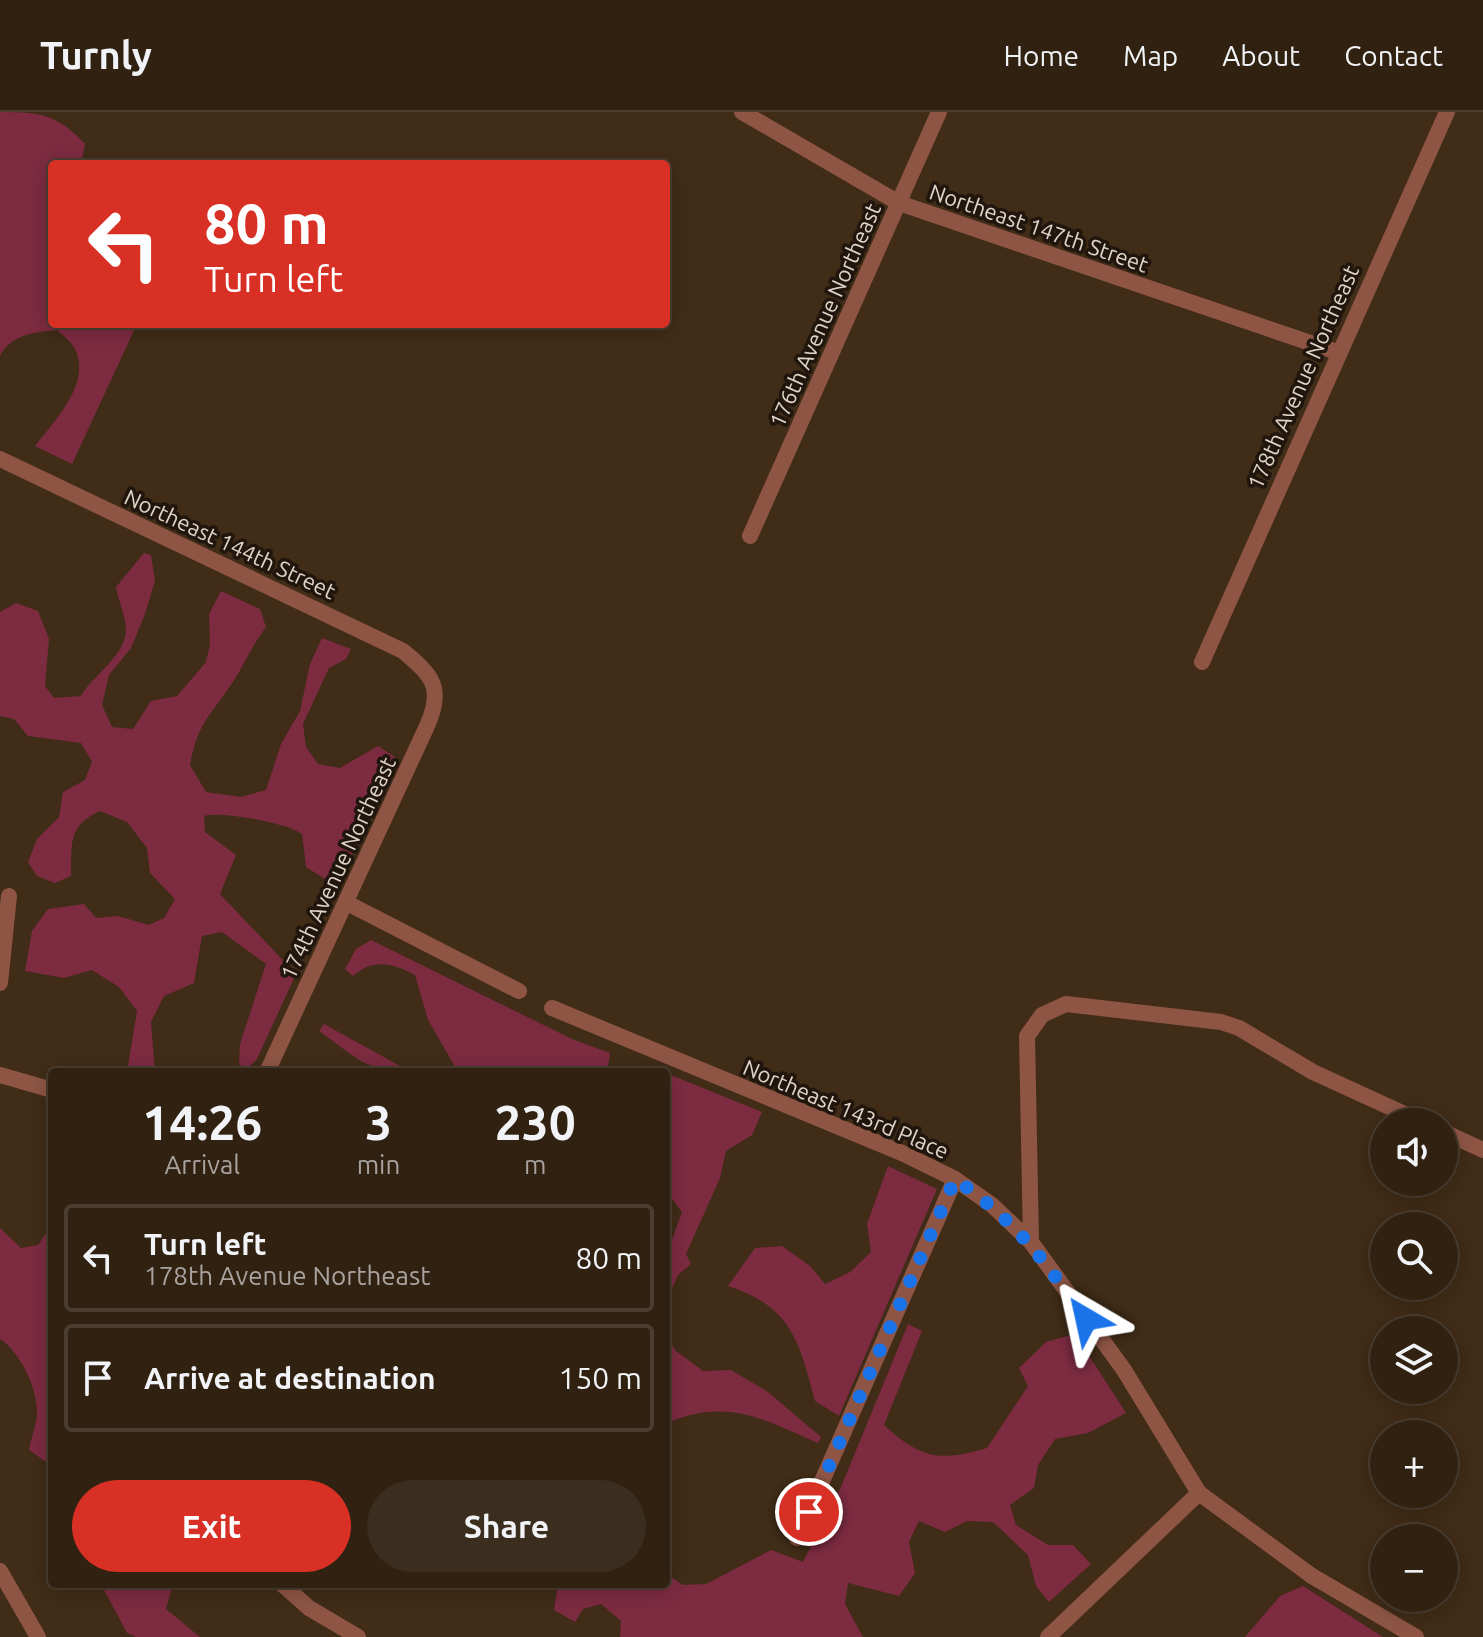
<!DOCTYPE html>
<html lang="en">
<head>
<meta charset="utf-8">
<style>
	body { margin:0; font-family:Ubuntu,sans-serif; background:#3c2e1f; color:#f1f3f6; height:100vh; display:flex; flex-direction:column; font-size:30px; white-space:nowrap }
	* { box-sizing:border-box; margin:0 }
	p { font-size:26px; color:#a8a39f }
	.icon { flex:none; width:44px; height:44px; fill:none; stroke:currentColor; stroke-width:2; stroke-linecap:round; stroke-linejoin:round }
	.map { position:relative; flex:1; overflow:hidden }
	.drawer { position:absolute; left:48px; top:956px; width:622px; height:520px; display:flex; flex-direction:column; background:#302111; border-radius:8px; box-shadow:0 4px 20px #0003,0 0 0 2px #4b3e31 }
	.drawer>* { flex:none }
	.top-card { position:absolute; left:48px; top:48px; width:622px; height:168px; border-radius:8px; box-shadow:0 4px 20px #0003,0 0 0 2px #4b3e31; background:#d93025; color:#fff; overflow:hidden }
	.controls { position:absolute; left:1370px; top:996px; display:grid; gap:16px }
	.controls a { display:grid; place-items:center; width:88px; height:88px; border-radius:50%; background:#302111; box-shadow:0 4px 20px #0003,0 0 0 2px #4b3e31; font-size:40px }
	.pin { position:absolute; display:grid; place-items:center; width:68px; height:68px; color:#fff; margin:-34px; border:4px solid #fff; border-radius:50%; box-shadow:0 2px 8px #0007 }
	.me { position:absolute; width:88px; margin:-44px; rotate:324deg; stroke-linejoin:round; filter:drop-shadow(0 0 6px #0008) }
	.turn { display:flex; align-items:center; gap:28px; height:168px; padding:0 24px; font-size:36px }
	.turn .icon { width:104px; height:104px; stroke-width:2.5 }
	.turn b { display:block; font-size:56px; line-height:68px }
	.eta { display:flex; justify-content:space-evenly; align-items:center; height:136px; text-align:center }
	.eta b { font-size:48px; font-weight:700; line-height:56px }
	.primary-button { display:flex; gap:16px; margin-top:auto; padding:16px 24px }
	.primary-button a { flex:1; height:92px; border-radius:48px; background:#d93025; color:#fff; font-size:32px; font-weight:700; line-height:92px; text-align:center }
	.primary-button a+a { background:#3c2e1f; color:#f1f3f6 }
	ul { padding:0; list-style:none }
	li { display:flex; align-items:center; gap:24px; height:108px; margin:0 16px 12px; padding:0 8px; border:4px solid #4b3e31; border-radius:8px }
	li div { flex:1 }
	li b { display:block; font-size:30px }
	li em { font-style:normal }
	header { display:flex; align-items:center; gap:48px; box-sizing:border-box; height:112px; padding:0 40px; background:#302111; border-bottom:2px solid #4b3e31 }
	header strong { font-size:38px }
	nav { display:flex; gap:44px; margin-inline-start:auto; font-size:28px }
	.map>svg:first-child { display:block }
	.green { fill:#7c2b41 }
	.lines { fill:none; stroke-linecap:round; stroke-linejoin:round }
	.street { stroke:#8e5545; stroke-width:16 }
	.route { stroke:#1a73e8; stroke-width:14; stroke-dasharray:0 25.2 }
	.labels { text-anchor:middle; stroke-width:7; stroke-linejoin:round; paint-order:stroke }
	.street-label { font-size:22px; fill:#e1d4c8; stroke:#20160d }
</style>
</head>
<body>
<header>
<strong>Turnly</strong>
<nav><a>Home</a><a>Map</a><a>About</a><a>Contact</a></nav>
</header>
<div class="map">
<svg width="1483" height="1525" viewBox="0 0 1483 1525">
	<rect width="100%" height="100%" fill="#402c17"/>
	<g class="green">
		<path d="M0 0C40 0 57 2 85 32L81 52H52V90L45 95 52 114V212H137L72 352 35 334C54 309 92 271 75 237 72 230 62 223 57 218 36 220 11 222 0 244Z"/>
		<path d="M144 441 151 443 155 469 145 502 131 536 109 563 102 593 112 615 133 617 151 589 177 584 206 550 210 532 209 502 221 479 260 497 266 515C250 536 241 561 226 580 205 609 197 616 190 653L206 680 241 685 266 678 281 632 300 599 310 552 322 526 351 537 346 547 329 556 303 612 306 635 318 652 340 656 378 634 395 645 338 775 306 755 302 722C288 711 221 699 204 704L205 720 236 743 220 782 296 862 257 947 249 955 239 953 240 932 266 852 222 820 202 824 194 871 164 884 151 910 155 960H127L137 899 119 875 92 858 64 866 25 859 32 819 48 797 84 792 96 806 118 804 149 813 164 806 175 787 150 761 147 736 127 710 100 699C67 714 72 732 71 764L55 771 37 764 28 750 37 727 59 705 63 680 85 668 92 650 81 631 28 624 14 607 0 604V500L16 491 38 499 49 527 45 574 54 586 81 584C92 564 123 546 126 520 127 508 118 488 116 475Z"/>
		<path d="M371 828 572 927 610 941 607 960H458L428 908 415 863C393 851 373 846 353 864L345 857 356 837Z"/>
		<path d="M324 912 411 960C365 960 355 944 319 919Z"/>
		<polygon points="666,961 762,1000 752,1023 726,1039 720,1066 686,1142 691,1152 678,1163 666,1190 666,1145 682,1100 673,1088 666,1087"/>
		<path d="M888 1054 937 1077 839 1304 815 1289C799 1229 792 1195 728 1174L755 1136 782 1134 810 1154 825 1172 850 1160 871 1140 867 1112Z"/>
		<path d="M52 1113V1354L29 1338C31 1326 37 1312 37 1300 37 1275 20 1240 0 1227V1116L21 1136 38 1133Z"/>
		<path d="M908 1212 922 1219 884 1313C921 1347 940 1350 987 1336L1028 1274 1019 1256 1046 1230 1075 1222 1126 1301 1088 1321 1055 1327 1038 1353 1034 1376 1010 1393 1016 1413 1048 1433H1073L1091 1452 1049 1490 1036 1474 1028 1443 993 1410 967 1409 945 1420 919 1409 909 1430 915 1461 899 1484 848 1471 845 1492 863 1525H620L621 1509 601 1492 583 1497 575 1510 554 1498 558 1472H666V1462L683 1473 706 1472 771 1438 803 1450 841 1375Z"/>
		<path d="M666 1224 676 1239 703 1259 731 1258 768 1280 821 1325 818 1331C765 1308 728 1286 670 1310L666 1338 670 1373 666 1376Z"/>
		<polygon points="101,1472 173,1472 166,1497 200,1525 136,1525 127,1521"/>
		<polygon points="1303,1474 1383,1525 1245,1525 1280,1484"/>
	</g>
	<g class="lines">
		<g class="street">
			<polyline points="742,0 899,91 1337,240"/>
			<path d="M0 347 403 539C433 564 444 576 427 614L267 960"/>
			<polyline points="750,424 939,0"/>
			<polyline points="1202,550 1447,0"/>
			<polyline points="347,791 519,879"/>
			<polyline points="0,871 9,784"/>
			<polyline points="552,896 902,1041 955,1067 992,1093 1031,1130 1124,1258 1199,1381 1312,1464 1416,1525"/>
			<polyline points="0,963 52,978"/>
			<polyline points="1444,1020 1483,1038"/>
			<polyline points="1031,1130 1027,924 1042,903 1066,892 1221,910 1239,916 1313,960 1422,1010"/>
			<polyline points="797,1426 955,1067"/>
			<polyline points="0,1459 38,1525"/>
			<polyline points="282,1472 309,1496 358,1525"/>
			<polyline points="1048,1525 1199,1381"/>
		</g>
	</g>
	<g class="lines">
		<path class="route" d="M809 1400 955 1067C1017 1110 1043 1147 1086 1207"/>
	</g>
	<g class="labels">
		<g class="street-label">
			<text transform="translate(1039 116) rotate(19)" y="8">Northeast 147th Street</text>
			<text transform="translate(825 203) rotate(-66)" y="8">176th Avenue Northeast</text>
			<text transform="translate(1303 265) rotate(-66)" y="8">178th Avenue Northeast</text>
			<text transform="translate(230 432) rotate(25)" y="8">Northeast 144th Street</text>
			<text transform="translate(338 756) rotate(-65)" y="8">174th Avenue Northeast</text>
			<text transform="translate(846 997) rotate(23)" y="8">Northeast 143rd Place</text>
		</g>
	</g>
</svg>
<div class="controls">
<a><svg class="icon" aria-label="sound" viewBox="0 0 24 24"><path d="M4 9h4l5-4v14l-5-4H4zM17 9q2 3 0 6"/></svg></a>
<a><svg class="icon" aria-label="search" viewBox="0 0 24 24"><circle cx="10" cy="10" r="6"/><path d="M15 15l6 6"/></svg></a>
<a><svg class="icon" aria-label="layers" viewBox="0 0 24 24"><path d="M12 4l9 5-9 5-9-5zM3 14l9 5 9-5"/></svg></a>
<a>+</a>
<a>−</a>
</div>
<div class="pin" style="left:809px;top:1400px;background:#d93025"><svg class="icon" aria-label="arrive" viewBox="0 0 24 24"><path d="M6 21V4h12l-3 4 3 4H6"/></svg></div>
<svg class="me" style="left:1086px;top:1207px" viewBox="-20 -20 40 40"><path d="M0-17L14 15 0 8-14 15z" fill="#1a73e8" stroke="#fff" stroke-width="4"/></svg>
<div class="top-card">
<div class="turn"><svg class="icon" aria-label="left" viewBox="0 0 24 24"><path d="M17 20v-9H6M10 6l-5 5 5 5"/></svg><div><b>80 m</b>Turn left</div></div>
</div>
<section class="drawer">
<div class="eta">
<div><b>14:26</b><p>Arrival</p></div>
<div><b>3</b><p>min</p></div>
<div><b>230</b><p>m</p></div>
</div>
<ul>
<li><svg class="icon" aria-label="left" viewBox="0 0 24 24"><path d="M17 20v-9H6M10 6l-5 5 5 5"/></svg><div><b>Turn left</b><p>178th Avenue Northeast</p></div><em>80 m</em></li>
<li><svg class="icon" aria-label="arrive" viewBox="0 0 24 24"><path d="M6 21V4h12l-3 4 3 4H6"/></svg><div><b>Arrive at destination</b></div><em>150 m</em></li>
</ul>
<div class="primary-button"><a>Exit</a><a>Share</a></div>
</section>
</div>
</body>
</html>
